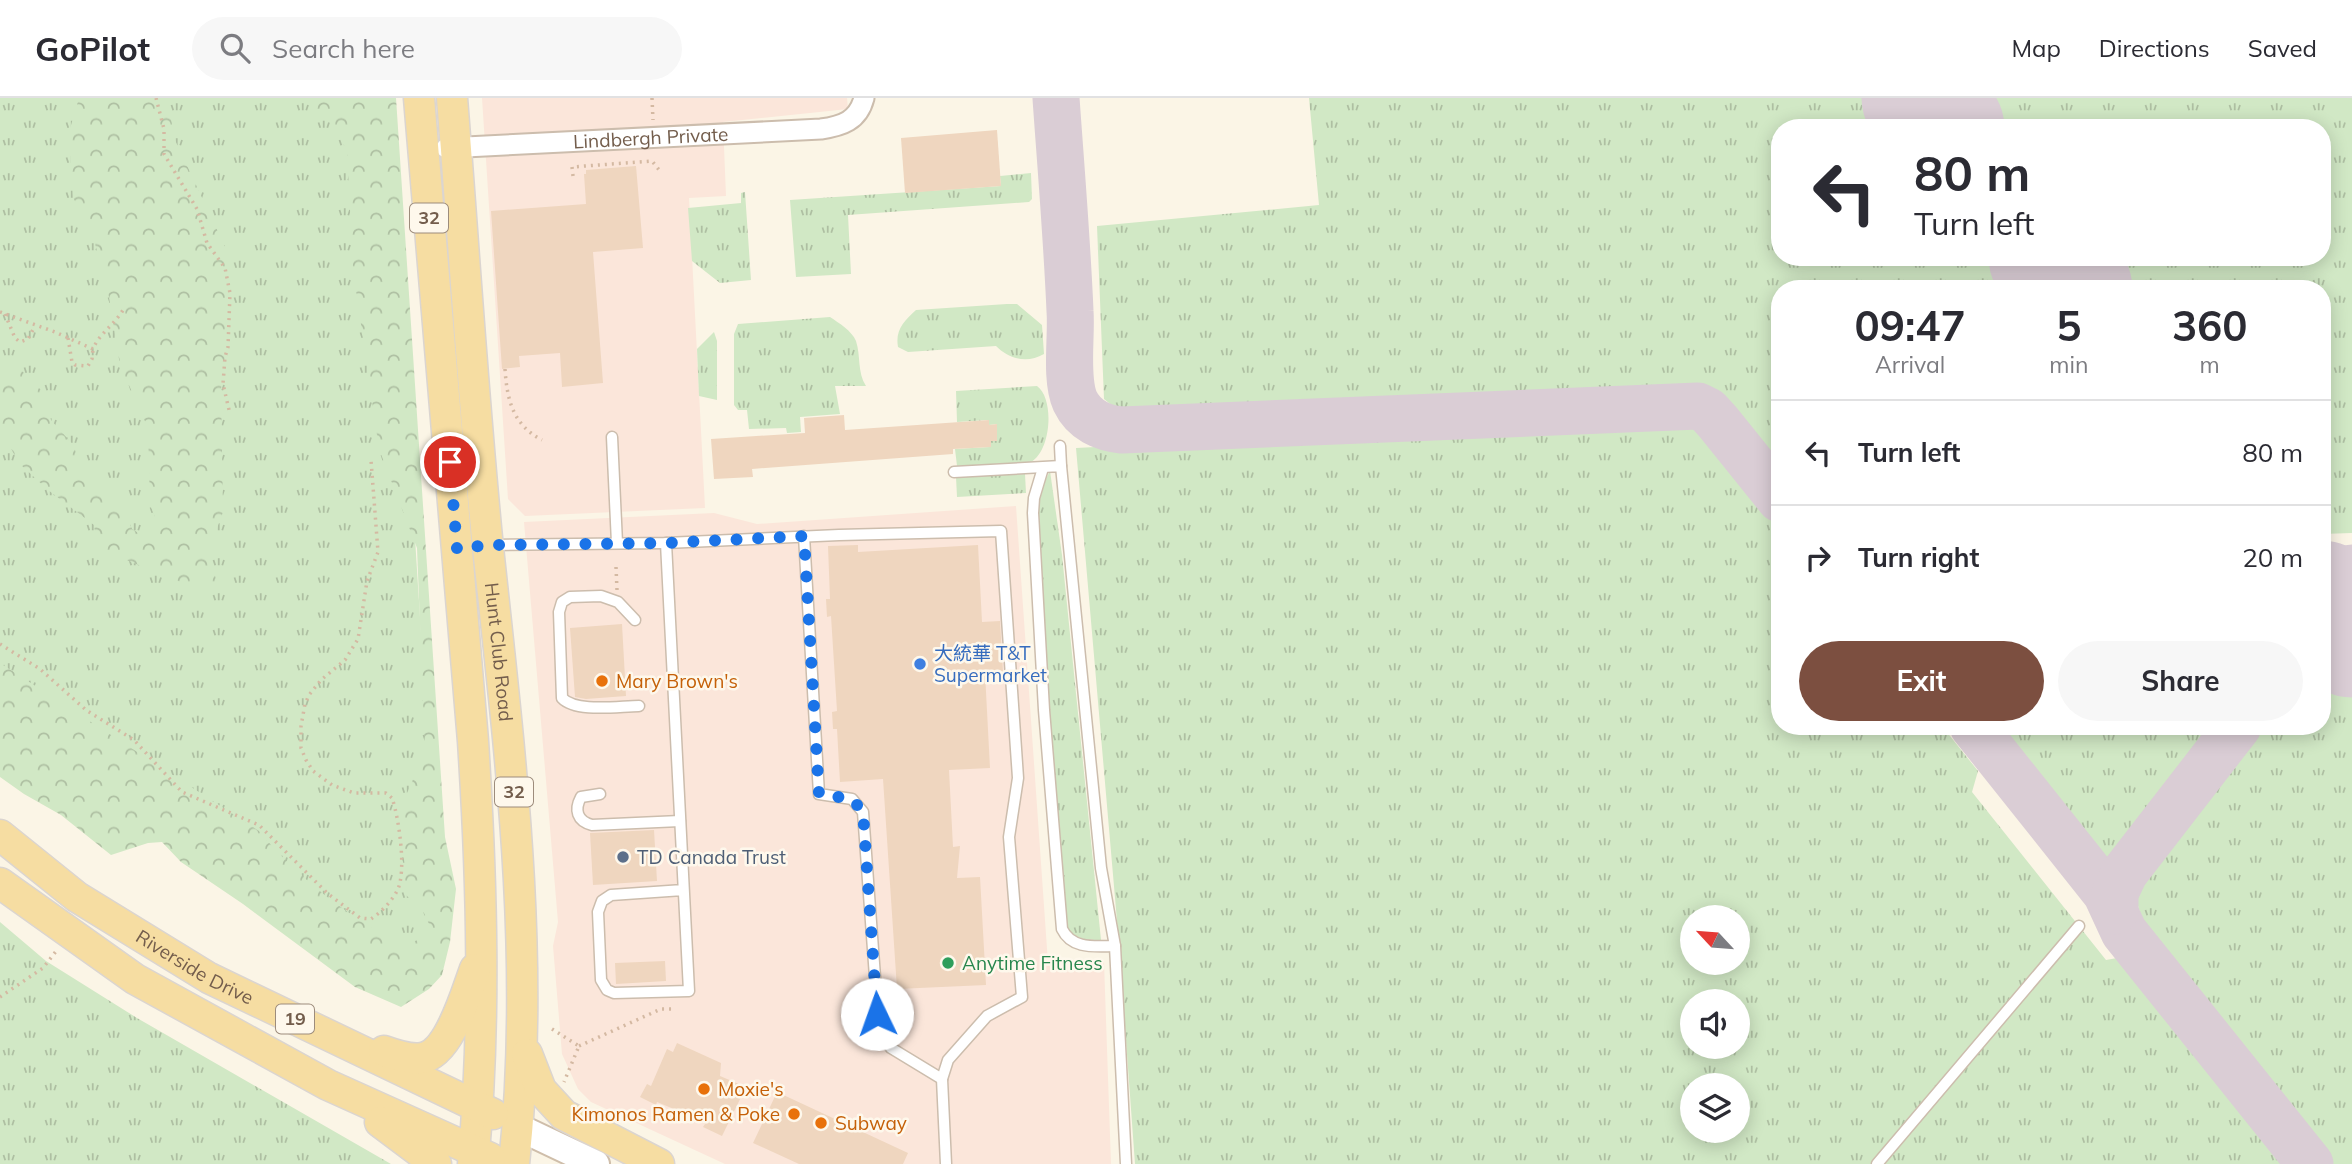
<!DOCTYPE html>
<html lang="en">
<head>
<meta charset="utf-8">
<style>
	body { margin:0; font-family:Mulish,"Noto Sans SC",sans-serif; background:#f7f7f7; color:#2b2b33; height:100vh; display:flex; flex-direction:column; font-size:26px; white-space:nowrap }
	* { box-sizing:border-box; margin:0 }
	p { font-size:23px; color:#7c7c81 }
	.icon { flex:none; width:38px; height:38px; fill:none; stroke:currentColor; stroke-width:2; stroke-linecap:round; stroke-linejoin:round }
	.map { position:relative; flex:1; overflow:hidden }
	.panel { position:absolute; left:1771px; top:182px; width:560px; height:455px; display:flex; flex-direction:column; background:#fff; border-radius:28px; box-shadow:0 4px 18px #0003 }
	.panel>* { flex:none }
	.hud { position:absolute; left:1771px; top:21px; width:560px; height:147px; border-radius:28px; box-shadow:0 4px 18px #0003; background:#fff; color:#2b2b33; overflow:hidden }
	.needle { width:46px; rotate:296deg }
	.buttons { position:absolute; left:1680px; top:807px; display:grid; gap:14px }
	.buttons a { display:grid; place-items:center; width:70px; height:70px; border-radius:50%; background:#fff; box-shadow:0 4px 18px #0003; font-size:35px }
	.pin { position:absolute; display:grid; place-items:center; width:60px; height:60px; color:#fff; margin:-30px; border:4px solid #fff; border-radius:50%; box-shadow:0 2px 7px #0007 }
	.me { position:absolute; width:77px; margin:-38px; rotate:357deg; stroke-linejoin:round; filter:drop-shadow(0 0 5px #0008) }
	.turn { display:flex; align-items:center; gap:24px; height:147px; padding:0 28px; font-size:32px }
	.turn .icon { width:91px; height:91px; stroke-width:2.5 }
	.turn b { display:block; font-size:49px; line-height:60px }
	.eta { display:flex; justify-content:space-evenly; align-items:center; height:119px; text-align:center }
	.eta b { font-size:42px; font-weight:700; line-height:49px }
	.cta { display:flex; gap:14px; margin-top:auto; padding:14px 28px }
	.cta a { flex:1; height:80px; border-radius:42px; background:#7c4f40; color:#fff; font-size:28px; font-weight:700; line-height:80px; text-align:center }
	.cta a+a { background:#f7f7f7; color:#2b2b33 }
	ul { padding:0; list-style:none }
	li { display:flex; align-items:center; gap:21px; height:105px; padding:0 28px; border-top:2px solid #e1e1e2 }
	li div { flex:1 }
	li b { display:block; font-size:26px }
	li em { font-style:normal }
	header { display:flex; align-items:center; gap:42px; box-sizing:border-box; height:98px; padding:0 35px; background:#fff; border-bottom:2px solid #e1e1e2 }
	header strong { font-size:33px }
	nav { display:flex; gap:38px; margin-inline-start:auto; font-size:24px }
	.search { width:490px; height:63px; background:#f7f7f7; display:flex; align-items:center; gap:18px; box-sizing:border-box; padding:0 24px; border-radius:38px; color:#7c7c81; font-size:26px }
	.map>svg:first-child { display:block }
	.commercial { fill:#fbe6da }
	.grass { fill:url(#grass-tufts); fill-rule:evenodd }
	.forest { fill:url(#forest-crowns) }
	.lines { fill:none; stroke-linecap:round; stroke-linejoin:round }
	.taxiway { stroke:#dacdd5; stroke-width:47 }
	.runway { stroke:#dacdd5; stroke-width:119 }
	.building { fill:#efd6bf }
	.lane-casing { stroke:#ccbdad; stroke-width:13 }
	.street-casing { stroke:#ccbdad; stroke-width:23 }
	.secondary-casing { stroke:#cfbeaa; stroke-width:30 }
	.primary-casing { stroke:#dbd5d0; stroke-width:33 }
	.path { stroke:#d4b9a2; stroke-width:3.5; stroke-dasharray:2 5; stroke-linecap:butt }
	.lane { stroke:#fff; stroke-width:10 }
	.street { stroke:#fff; stroke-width:19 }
	.secondary { stroke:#fff; stroke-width:26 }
	.primary { stroke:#f6dda2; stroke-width:30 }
	.route { stroke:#1a73e8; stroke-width:12; stroke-dasharray:0 21.6 }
	.shop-dot { fill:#3f7fe0; stroke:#fef8ec; stroke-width:2.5 }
	.food-dot { fill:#e8710a; stroke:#fef8ec; stroke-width:2.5 }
	.service-dot { fill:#5c6f8a; stroke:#fef8ec; stroke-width:2.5 }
	.leisure-dot { fill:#2e9e5b; stroke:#fef8ec; stroke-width:2.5 }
	.labels { text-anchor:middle; stroke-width:5; stroke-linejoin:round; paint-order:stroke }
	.shield { fill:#fef8ec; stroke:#9d8c7c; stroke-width:2 }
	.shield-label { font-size:18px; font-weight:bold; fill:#735d4c }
	.street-label { font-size:19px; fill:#735d4c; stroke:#fef8ec }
	.shop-label { font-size:19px; fill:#366cbe; stroke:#fef8ec; text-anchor:start }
	.food-label { font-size:19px; fill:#c56008; stroke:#fef8ec; text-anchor:start }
	.service-label { font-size:19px; fill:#4e5e75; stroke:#fef8ec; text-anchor:start }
	.leisure-label { font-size:19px; fill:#27864d; stroke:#fef8ec; text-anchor:start }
</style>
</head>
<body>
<header>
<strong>GoPilot</strong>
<div class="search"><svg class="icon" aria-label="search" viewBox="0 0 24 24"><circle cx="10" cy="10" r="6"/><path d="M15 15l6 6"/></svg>Search here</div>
<nav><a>Map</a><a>Directions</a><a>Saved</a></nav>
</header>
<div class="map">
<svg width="2352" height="1066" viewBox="0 0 2352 1066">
	<defs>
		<pattern id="grass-tufts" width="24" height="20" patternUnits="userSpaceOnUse" patternTransform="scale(1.75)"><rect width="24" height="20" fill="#d1e8c5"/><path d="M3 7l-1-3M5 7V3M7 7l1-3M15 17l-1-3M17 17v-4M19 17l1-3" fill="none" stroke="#aebfa2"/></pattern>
		<pattern id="forest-crowns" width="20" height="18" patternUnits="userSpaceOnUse" patternTransform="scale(1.75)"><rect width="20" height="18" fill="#d1e8c5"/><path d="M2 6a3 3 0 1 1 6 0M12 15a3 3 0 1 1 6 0" fill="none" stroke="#aebfa2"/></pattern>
	</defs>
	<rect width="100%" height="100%" fill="#fbf5e6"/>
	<g class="commercial">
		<polygon points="482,0 847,0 848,11 723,24 726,98 689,100 705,410 525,418 508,401"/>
		<polygon points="1016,408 1048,865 1104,864 1111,1066 725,1066 591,1004 578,991 562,956 553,848 558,824 524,424 714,415 757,426"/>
	</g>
	<g class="grass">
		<polygon points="0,0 387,0 439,818 410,891 0,618"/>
		<polygon points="1309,0 1879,0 1902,30 1780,30 1780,159 2005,159 2030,191 1780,191 1780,378 1711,293 1125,318 1104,301 1097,128 1319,107"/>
		<polygon points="1962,0 2352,0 2352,435 2322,436 2322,191 2115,191 2090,159 2322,159 2322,30 1986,30"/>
		<polygon points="1031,75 1032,101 1029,104 848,117 851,176 796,179 790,102 1001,88 1000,78"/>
		<polygon points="745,94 751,182 720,185 692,163 688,110 741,105 741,95"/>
		<path d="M1007 206H1017L1042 227 1044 256C1027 266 1009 261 996 248L908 254 898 249C895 232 904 223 916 212Z"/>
		<path d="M830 219C839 225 852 233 856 243 861 258 857 274 866 288H835L840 316 800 319 801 334 787 335 786 330 749 331 747 312H738L734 307V236L738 226Z"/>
		<polygon points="714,234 717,243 717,302 699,298 697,251"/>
		<path d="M1037 288C1055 301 1051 353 1031 364L957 368 955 351 990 349 991 343 997 342V326L989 327 988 322 957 324 956 293Z"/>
		<path d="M1670 320 1690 325 1706 332 1780 425V628H1942L1978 673 1972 694 2106 862 2128 858 2292 1066H1135L1119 846 1076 350ZM1692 819H1738V864H1692ZM1692 903H1738V948H1692ZM1692 987H1738V1032H1692Z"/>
		<path d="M1050 373 1062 457 1101 842C1085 842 1073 841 1065 826L1037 446C1036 417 1036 399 1050 373Z"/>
		<polygon points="1025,376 1026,395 957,399 956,379"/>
		<polygon points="2327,559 2352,589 2352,1066 2328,1066 2162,858 2145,831 2133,791 2139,780 2258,628 2322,628 2322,561"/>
		<polygon points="1990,628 2219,628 2117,759 2095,759"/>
		<polygon points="0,824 46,863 137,920 391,1066 0,1066"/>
	</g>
	<g class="forest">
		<polygon points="79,0 167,0 175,42 226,151 228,232 221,291 223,414 209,452 217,486 200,492 119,459 97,447 94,427 48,392 20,366 0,332 0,278 22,273 44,295 51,322 74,348 83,382 104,390 122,409 132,431 148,441 159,428 150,407 148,330 120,267 108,193 94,142 73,99 69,34"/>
		<path d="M302 0H396L445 739 456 791 450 844 442 877 429 891 401 909 355 889 243 806 181 764 162 744 148 745 111 757 61 717 24 696 0 679V565L259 733C299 781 349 820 405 847L420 841 429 826 424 815 404 795 405 771 400 719 404 702 425 654 417 450 379 351 353 171 347 52 329 23Z"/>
	</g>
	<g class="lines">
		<g class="taxiway">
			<path d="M1056 0C1061 71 1067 142 1070 213 1072 238 1065 280 1075 303 1084 322 1102 330 1122 332L1698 308 1708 313 1718 324 1780 401"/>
			<polyline points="2322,471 2342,472 2352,470"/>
			<path d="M2322 540C2334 538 2343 542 2352 550"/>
			<polyline points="1973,628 2106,795 2124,834 2310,1066"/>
			<polyline points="2115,813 2115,795 2125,774 2238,628"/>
		</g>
		<g class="runway">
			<polyline points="1921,0 1945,30"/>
			<polyline points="2048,159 2073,191"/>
			<polyline points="2322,502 2352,540"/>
		</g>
	</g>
	<g class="building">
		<polygon points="997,32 1001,88 905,95 901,40"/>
		<polygon points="636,68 643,150 593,154 603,285 562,289 560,255 519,258 520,269 502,271 491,113 586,106 584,76 586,76 586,72"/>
		<polygon points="844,317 845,332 989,322 989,327 997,326 997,343 991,343 991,349 953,351 953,356 752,371 753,379 714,381 711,341 805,335 804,320"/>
		<polygon points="858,447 858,454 978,447 982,524 1000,523 1003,574 985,575 990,670 949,672 953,749 960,748 957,780 980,779 986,887 897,891 883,681 840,684 837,631 833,631 832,614 837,613 831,518 827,519 826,501 830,501 828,448"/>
		<polygon points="622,526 626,598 586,601 575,599 570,530"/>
		<polygon points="654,732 657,783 593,787 590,735"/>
		<polygon points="665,863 666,883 616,886 615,865"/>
		<polygon points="677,945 721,965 720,978 746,989 722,1038 703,1029 705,1026 681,1014 657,1004 656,1007 640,999 647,986 651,988 667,951 673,954"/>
		<polygon points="777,994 908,1055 903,1066 799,1066 753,1045"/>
	</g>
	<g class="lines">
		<defs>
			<g id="lane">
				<polyline points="612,339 617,445"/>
				<polyline points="1060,348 1061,368"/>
				<path d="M1043 370 1034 400 1033 415 1044 612 1062 831C1072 852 1096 848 1115 848"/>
				<polyline points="954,374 1061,368 1101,770 1115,848 1126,1066"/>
				<polyline points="804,438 819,696 852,701 863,714 879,934 891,950 942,981 946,1066"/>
				<polyline points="666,445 689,893 614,895 607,892 601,882 598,814 602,803 611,797 683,792"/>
				<polyline points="492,447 666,445 839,437 1001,433 1018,680 1009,739 1022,899 987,918 948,962 942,981"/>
				<path d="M635 522 618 504 601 498 570 499 562 504 559 514 562 600C576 615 619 608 639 608"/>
				<path d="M600 696 581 699C574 712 577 723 592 727L680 723"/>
				<polyline points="1877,1066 2079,828"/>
			</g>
			<g id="street">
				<path id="s1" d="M446 50 821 31C842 28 858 23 864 0"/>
			</g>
			<polyline id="secondary" points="518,1029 596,1066"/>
			<g id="primary">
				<path d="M419 0 473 643C482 784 486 926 473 1066"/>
				<path id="s2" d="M452 0C464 150 473 300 488 450 510 655 536 860 514 1066"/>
				<path id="s3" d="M0 737 77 799 209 880 493 1016"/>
				<polyline points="0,785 135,881 328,987 490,1060"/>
				<path d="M384 953C395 957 410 962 422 960 450 955 466 895 475 871"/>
				<polyline points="527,956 541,992 564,1017 659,1066"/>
				<polyline points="380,1024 436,1066"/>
			</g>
		</defs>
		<use href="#lane" class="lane-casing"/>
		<use href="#street" class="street-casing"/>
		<use href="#secondary" class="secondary-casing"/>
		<use href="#primary" class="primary-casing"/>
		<g class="path">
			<polyline points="156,0 164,31 164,56 197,111 207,145 225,170 230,195 228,249 225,259 223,286 230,316"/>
			<polyline points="652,0 653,22"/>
			<polyline points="573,78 572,69 652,63 660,73"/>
			<path d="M0 214 55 234 93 251C99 236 114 227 123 212"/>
			<polyline points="5,216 15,240 20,244 28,241 35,228"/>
			<polyline points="68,240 72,264 75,267 88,268 92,261 93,251"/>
			<path d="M505 271C507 302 513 327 542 342"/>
			<polyline points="616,469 617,492"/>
			<path d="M0 546 40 571 86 612 134 642 182 694 259 727 327 795 360 820 371 821C380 815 392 803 397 793 407 775 399 720 392 700L386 695H354L332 687 313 673 306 662 301 650V628L305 606 309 597 321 582 345 562 358 541 367 483 378 454 371 362"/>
			<polyline points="0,899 43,870 57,852"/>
			<polyline points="552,931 579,948 564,984"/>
			<polyline points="579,948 661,911 675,911"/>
		</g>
		<use href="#lane" class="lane"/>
		<use href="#street" class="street"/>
		<use href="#secondary" class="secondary"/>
		<use href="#primary" class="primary"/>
	</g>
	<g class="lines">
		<polyline class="route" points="450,364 457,451 488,447 666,445 804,438 819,696 852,701 863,714 877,916"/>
	</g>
	<circle class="shop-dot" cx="920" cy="566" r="7"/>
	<g class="food-dot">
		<circle cx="602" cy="583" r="7"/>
		<circle cx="704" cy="991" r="7"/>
		<circle cx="794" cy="1016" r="7"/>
		<circle cx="821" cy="1025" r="7"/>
	</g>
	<circle class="service-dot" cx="623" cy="759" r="7"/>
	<circle class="leisure-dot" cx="948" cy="865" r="7"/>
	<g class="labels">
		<g class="shield">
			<rect x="410" y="105.5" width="38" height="29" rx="5"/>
			<rect x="495" y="679.5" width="38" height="29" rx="5"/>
			<rect x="276" y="906.5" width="38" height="29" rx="5"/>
		</g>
		<g class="shield-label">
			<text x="429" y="126">32</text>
			<text x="514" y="700">32</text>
			<text x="295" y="927">19</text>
		</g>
		<g class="street-label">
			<text dy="7" stroke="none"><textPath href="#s1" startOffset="205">Lindbergh Private</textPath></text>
			<text dy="7" stroke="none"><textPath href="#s2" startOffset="556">Hunt Club Road</textPath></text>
			<text dy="7" stroke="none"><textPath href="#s3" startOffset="236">Riverside Drive</textPath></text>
		</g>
		<g class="shop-label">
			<text x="934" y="562">大統華 T&amp;T<tspan x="934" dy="22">Supermarket</tspan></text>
		</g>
		<g class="food-label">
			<text x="616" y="590">Mary Brown's</text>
			<text x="718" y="998">Moxie's</text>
			<text x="780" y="1023" text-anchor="end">Kimonos Ramen &amp; Poke</text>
			<text x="835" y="1032">Subway</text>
		</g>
		<g class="service-label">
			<text x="637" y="766">TD Canada Trust</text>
		</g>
		<g class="leisure-label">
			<text x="962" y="872">Anytime Fitness</text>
		</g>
	</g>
</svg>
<div class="buttons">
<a><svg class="needle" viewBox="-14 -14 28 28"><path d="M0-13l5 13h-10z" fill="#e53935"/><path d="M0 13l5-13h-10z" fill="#7c7c81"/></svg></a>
<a><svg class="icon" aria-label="sound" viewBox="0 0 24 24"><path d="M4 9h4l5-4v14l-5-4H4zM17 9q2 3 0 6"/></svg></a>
<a><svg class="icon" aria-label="layers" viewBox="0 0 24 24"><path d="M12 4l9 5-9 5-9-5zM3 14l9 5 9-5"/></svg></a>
</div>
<div class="pin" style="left:450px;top:364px;background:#d93025"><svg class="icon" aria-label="arrive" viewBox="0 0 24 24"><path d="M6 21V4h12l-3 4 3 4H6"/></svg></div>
<svg class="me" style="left:877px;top:916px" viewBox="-20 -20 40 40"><circle r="19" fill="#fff"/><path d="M0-13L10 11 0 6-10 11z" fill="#1a73e8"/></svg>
<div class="hud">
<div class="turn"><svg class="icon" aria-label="left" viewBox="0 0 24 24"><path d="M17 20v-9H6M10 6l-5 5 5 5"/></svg><div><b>80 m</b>Turn left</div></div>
</div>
<section class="panel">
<div class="eta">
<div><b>09:47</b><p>Arrival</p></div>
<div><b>5</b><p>min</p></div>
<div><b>360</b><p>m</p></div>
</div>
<ul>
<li><svg class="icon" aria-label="left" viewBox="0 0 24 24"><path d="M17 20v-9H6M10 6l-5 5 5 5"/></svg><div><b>Turn left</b></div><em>80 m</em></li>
<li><svg class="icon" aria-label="right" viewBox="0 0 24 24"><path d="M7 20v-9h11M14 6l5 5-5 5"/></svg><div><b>Turn right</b></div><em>20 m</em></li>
</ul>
<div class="cta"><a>Exit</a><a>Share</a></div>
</section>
</div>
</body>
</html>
